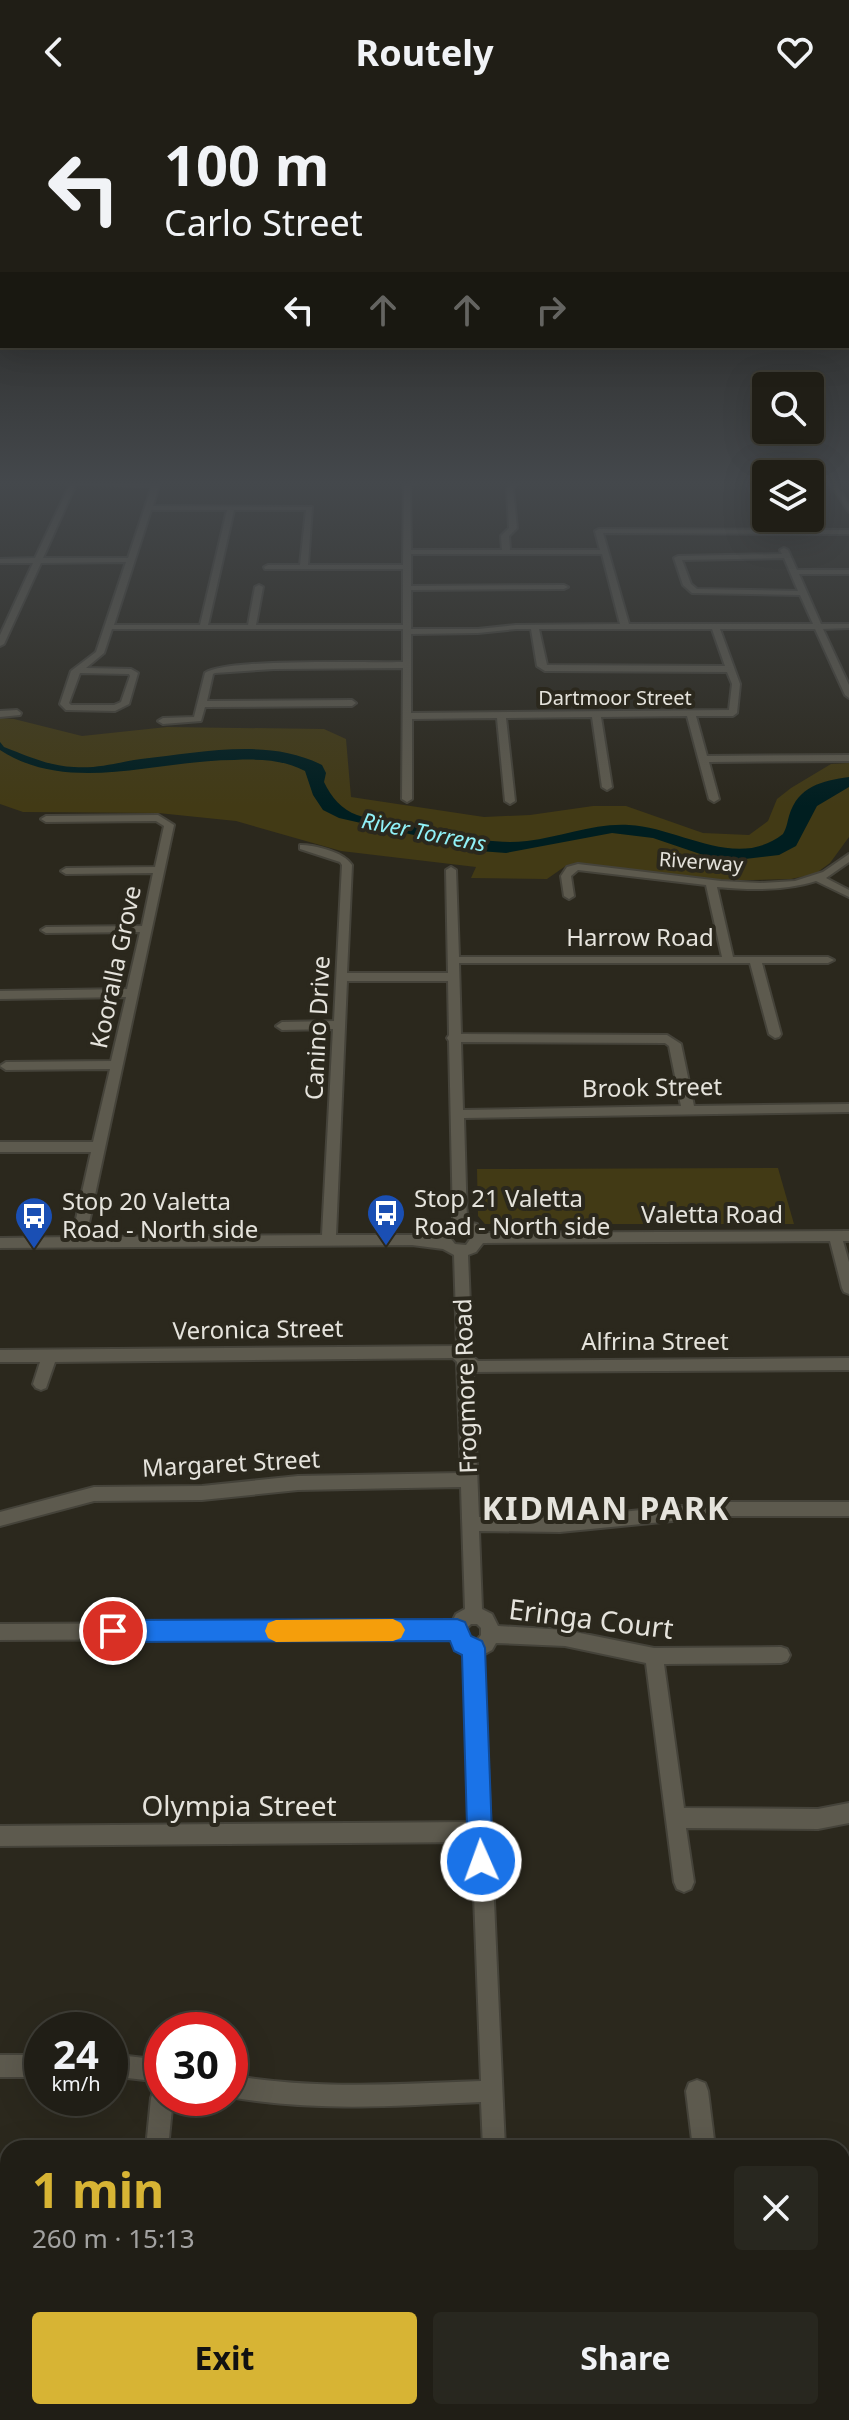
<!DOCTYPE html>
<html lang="en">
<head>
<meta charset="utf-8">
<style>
	body { margin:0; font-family:"Noto Sans",sans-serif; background:#28271f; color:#f1f3f6; height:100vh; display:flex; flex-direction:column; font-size:30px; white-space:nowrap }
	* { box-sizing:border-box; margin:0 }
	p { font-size:26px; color:#a2a2a1 }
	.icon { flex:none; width:44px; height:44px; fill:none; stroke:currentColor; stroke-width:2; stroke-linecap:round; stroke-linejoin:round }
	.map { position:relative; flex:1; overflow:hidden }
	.details { position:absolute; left:0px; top:2036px; width:850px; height:280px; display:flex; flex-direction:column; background:#201e16; border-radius:24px 24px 0 0; box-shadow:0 8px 32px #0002,0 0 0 2px #3d3c35 }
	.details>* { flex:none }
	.top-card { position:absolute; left:0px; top:0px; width:850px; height:244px; box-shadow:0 8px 32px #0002,0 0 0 2px #3d3c35; background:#201e16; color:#f1f3f6; overflow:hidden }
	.tools { position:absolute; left:752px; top:268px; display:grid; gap:16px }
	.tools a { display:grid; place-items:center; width:72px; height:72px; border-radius:8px; background:#201e16; box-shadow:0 8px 32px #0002,0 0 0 2px #3d3c35; font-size:40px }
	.speed { position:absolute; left:24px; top:1908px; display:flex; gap:16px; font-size:40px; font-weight:700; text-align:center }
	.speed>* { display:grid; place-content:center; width:104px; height:104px; border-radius:50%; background:#201e16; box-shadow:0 8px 32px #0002,0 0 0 2px #3d3c35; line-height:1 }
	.speed small { font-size:20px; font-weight:400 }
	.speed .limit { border:12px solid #d22; background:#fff; color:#111 }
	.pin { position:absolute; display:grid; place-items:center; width:68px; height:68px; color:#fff; margin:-34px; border:4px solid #fff; border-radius:50%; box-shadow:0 2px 8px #0007 }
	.me { position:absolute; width:88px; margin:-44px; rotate:358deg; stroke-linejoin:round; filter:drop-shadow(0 0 6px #0008) }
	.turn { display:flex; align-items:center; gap:28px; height:168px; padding:0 32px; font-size:36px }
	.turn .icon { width:104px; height:104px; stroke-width:2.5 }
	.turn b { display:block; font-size:56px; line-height:68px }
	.lanes { display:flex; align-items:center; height:76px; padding:0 32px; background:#0003; justify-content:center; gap:40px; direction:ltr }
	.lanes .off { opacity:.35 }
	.round { display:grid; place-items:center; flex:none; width:84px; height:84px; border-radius:8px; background:#28271f }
	.headline { display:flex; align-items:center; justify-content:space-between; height:136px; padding:0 32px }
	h1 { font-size:48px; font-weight:700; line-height:60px; color:#d7b434 }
	.button { display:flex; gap:16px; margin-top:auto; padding:16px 32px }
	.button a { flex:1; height:92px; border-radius:8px; background:#d7b434; color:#111; font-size:32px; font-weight:700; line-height:92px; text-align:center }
	.button a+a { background:#28271f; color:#f1f3f6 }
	header { display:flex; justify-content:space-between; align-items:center; height:104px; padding:0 32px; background:#201e16; font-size:36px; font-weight:700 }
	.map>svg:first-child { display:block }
	.green { fill:#423a15 }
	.water { fill:#001e20 }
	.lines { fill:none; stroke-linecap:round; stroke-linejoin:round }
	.minor-casing { stroke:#45433a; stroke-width:4 }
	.minor { fill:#5d5a4e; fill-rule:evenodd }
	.route { fill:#1a73e8; stroke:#114b97; stroke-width:2 }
	.slow { fill:#f59e0b }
	.labels { text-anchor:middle; stroke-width:8; stroke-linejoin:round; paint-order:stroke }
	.far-street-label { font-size:20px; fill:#e5e3dc; stroke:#2b281d }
	.far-water-label { font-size:22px; font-style:italic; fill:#90f1f7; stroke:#2b281d }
	.street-label { font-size:24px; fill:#e5e3dc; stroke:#2b281d }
	.poi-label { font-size:24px; fill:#e5e3dc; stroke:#2b281d; text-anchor:start }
	.near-street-label { font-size:28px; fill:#e5e3dc; stroke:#2b281d }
	.district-label { font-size:32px; font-weight:bold; letter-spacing:2px; fill:#e5e3dc; stroke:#2b281d }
</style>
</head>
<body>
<header><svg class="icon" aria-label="back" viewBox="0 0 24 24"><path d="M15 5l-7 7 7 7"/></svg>Routely<svg class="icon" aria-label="heart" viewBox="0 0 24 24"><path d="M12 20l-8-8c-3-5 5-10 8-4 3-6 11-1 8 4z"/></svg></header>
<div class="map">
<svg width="849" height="2316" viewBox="0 0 849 2316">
	<rect width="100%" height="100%" fill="#2b281d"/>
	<g class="green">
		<polygon points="0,614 14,615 82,632 167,623 324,625 346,635 351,693 484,713 530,711 593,702 626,702 703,729 749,731 768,717 777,695 791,684 831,660 849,659 849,733 830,759 815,770 791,775 708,777 581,759 567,761 547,775 471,774 476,763 341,747 236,717 158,709 23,708 0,700"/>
		<polygon points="778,1064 794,1120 485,1120 478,1112 477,1065"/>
		<polygon points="0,2086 8,2086 8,2308 194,2308 194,2316 0,2316"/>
	</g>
	<path class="water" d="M0 638 4 643C28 652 48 662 74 663 98 665 119 658 141 655 199 649 268 633 322 661L326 669 324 678C331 693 342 706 357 711 369 716 387 715 400 717 442 726 483 742 527 737 562 733 593 719 629 721 679 723 736 767 783 730 787 723 787 719 789 712 798 682 822 677 849 673V683L817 702 796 742 779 751 745 755 709 753 653 734 612 729 506 749 466 746 440 737 339 714 323 706 313 691 305 667C282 655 259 655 234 656 157 656 69 691 0 646Z"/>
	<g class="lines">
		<defs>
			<g id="minor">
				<path d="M65 378H160L153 402 312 403 308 461H403L404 378H419L410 380 411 446H502L501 432 509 424 507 385 513 378H519L513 385 517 424 509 432 510 446H600L595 427 599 425 849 426V430L603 429 629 520H813L800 491 692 489 683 481 674 454 678 452 782 450 780 446 784 444 788 446 797 466H849V470H799L821 520H849V524L823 525 849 581V594L845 591 815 525H720L740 580 737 609 733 612H696L707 652 849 651V657L709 658 719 695 714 698 709 695 687 612 601 613 612 683 607 686 602 683 592 613 506 614 515 697 510 700 505 697 497 614 412 615V695L407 698 402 695 403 564 274 565 215 569 213 570 207 597 352 596 356 599 352 602 205 603 201 617 163 620 158 617 163 614 194 613 205 569C227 554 368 559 403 558V525H112L104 549 86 564 131 565 138 569 129 600 115 607 66 606 60 600 71 567 96 548 126 458 41 459 4 540 0 542V531L33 459H0V455L35 454 70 380ZM76 380 152 382 128 454H43ZM151 406H227L200 521H114ZM234 406H306L300 461H268L264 463 265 465H403V521H256L263 483 259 481 255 483 248 521H208ZM411 450H602L620 520 516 521 478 525H411V486L564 485 568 483 564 481 411 482ZM784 454 798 487 697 485 691 480 682 456ZM516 525H531L537 562 545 567 727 568 732 580 729 606 411 609V530L478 529ZM539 525H712L725 562 547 561ZM80 569 129 570 130 572 121 598 114 601H71L69 599Z"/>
				<polygon points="746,378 752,378 766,404 766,413 762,411"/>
				<polygon points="829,378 835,378 849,400 849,408"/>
				<polygon points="17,606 21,609 20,611 0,613 0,607"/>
				<path d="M158 711 174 721 86 1133 322 1131 333 925 282 926 276 922 282 918 334 917 342 761 340 758 300 745V741C315 741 344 748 352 761L347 869H448L446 766 451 763 456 766 459 853H722L706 781 578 766 571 772 574 792 569 795 564 792 561 772 567 763 578 760 721 777 760 779 795 777 823 768 849 750V758L826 774 849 786V793L816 777C784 787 750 786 717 783L733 853H828L834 856 828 859H762L781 930 779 933 775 934 769 930 750 859H459L461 930 667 931 681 940 694 1002 849 1000V1008L464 1014 467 1118 477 1120 482 1129 849 1127V1137H843L849 1158V1190L844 1188 842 1184 830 1137 483 1139 476 1148 468 1151 472 1252 478 1257 849 1254V1266L473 1268 479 1413 560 1414 723 1398H849V1412H723L560 1428 479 1427 482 1505 492 1510 498 1522 565 1526 654 1544 781 1543 787 1545 790 1551 787 1557 781 1559 664 1560 684 1704 818 1705 849 1699V1719L818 1725 686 1724 694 1778 691 1785 684 1788 677 1785 674 1778 646 1559 565 1542 496 1539 492 1546 483 1551 505 2044H483L481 1998C397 2002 314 2008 230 1993V1971C314 1986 396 1980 481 1977L472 1738 0 1742V1722L471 1718 465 1551 456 1546 450 1534 0 1536V1520L452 1518 456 1510 465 1505 461 1383 298 1386 202 1396 94 1397 0 1422V1408L94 1383 202 1382 298 1372 461 1369 457 1258 453 1254 55 1258 46 1284 41 1286 36 1284 33 1280 40 1258H0V1246L457 1242 454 1151 443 1145 412 1141 0 1144V1134L72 1133 91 1048H0V1038H93L110 965 6 966 0 962 6 958 111 957 126 893 0 895V887L127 885 140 828 46 829 41 826 46 823 142 822 153 769 66 770 61 767 66 764 155 763 164 722 156 717 46 718 41 715 46 712ZM347 877H448L449 931 447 934 449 937 453 1118 443 1122 438 1134 412 1131H336ZM461 938 665 939 669 942 681 1002 463 1006ZM461 1126 467 1128 471 1134 466 1141 455 1140 451 1135 454 1129ZM471 1520H477L481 1524V1531L477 1536H471L467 1531V1524Z"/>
				<polygon points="110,1950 162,1956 162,1978 110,1972"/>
				<rect x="0" y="1951" width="42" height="22"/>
				<polygon points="697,1976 705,1979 708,1987 715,2044 693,2044 686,1987 689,1979"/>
				<polygon points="162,1983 162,1994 173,1994 168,2044 146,2044 151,1994 154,1986"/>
				<rect x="204" y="2308" width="24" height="8"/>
				<rect x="493" y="2308" width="24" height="8"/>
				<polygon points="726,2308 750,2308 751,2316 727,2316"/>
			</g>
		</defs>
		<use href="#minor" class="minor-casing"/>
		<use href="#minor" class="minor"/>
	</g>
	<linearGradient id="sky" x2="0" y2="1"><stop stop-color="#181610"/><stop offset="0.54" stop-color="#44484c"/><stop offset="1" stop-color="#44484c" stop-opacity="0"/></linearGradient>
	<rect width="849" height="702" fill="url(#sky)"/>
	<polygon class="route" points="457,1515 465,1518 471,1532 482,1537 485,1544 493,1757 490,1766 481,1769 472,1766 468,1757 462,1551 454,1547 450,1537 113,1538 105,1535 101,1527 105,1520 113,1516"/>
	<polygon class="slow" points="393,1515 401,1519 405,1526 401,1534 393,1537 276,1538 268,1534 265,1527 268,1519 276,1516"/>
	<defs>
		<symbol id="bus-pin" viewBox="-11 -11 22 30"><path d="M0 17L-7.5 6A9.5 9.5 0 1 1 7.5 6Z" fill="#1a4fb4" stroke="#2b281d"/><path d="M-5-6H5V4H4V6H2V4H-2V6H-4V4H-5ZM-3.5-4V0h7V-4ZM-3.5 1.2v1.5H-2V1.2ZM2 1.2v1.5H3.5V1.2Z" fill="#fff"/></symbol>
	</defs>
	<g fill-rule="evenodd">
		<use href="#bus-pin" x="364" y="1087" width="44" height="60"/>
		<use href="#bus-pin" x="12" y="1090" width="44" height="60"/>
	</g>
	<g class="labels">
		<g class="far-street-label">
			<text x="615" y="601">Dartmoor Street</text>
			<text transform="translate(701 758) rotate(4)" y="7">Riverway</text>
		</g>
		<g class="far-water-label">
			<text transform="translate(424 728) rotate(11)" y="8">River Torrens</text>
		</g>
		<g class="street-label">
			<text x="640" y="842">Harrow Road</text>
			<text transform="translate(116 863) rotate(-78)" y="8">Kooralla Grove</text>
			<text transform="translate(318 924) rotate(-87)" y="8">Canino Drive</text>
			<text transform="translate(652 984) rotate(-1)" y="8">Brook Street</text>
			<text x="712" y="1119">Valetta Road</text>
			<text transform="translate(258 1226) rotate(-1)" y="8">Veronica Street</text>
			<text x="655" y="1246">Alfrina Street</text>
			<text transform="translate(466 1282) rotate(-92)" y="8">Frogmore Road</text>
			<text transform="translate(231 1360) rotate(-3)" y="8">Margaret Street</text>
		</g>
		<g class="poi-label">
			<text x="414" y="1103">Stop 21 Valetta<tspan x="414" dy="28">Road - North side</tspan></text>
			<text x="62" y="1106">Stop 20 Valetta<tspan x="62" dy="28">Road - North side</tspan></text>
		</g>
		<g class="near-street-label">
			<text transform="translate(591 1515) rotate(7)" y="10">Eringa Court</text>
			<text x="239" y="1712">Olympia Street</text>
		</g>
		<g class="district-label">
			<text x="606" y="1416">KIDMAN PARK</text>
		</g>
	</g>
</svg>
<div class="tools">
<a><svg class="icon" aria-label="search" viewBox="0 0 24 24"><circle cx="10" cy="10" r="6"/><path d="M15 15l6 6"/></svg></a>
<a><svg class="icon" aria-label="layers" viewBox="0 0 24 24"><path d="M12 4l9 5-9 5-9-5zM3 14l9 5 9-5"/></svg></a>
</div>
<div class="speed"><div>24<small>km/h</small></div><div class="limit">30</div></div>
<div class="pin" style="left:113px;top:1527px;background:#d93025"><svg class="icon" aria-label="arrive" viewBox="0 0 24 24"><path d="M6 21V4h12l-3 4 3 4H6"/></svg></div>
<svg class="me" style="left:481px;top:1757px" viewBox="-20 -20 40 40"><circle r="17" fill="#1a73e8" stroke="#fff" stroke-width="3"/><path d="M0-11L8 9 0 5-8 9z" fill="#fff"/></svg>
<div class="top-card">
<div class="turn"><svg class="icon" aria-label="left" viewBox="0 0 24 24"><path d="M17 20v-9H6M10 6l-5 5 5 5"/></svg><div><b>100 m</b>Carlo Street</div></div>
<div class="lanes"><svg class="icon" aria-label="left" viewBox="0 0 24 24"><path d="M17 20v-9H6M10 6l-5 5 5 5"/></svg><svg class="icon off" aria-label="ahead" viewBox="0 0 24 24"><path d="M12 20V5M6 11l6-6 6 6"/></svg><svg class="icon off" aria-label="ahead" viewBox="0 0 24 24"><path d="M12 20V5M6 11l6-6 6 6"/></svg><svg class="icon off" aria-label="right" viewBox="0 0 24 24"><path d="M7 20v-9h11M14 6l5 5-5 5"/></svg></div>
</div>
<section class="details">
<div class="headline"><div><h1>1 min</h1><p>260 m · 15:13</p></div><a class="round"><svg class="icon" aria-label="close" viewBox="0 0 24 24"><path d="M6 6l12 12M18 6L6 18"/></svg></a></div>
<div class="button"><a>Exit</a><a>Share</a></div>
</section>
</div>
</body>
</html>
